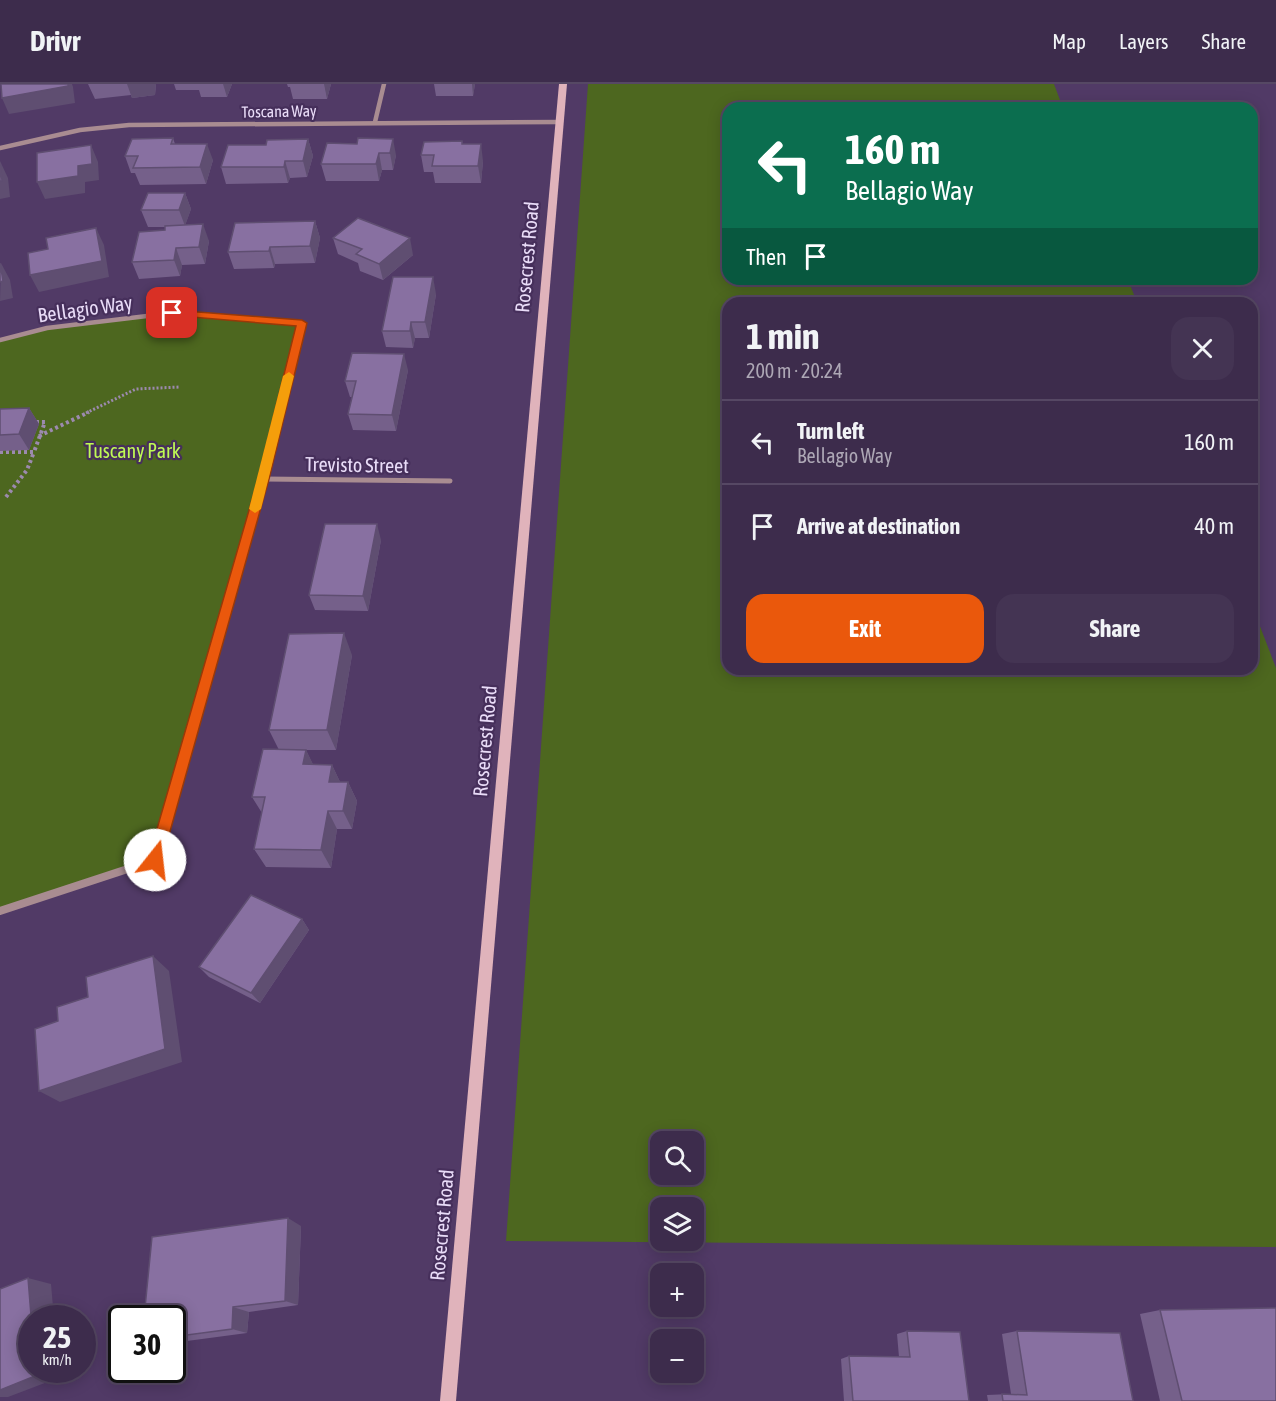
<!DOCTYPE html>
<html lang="en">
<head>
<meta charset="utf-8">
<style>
	body { margin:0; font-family:"Asap Condensed",sans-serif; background:#443453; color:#f1f3f6; height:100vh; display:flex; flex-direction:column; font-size:22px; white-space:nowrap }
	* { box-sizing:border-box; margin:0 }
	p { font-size:20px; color:#ada7b5 }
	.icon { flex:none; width:33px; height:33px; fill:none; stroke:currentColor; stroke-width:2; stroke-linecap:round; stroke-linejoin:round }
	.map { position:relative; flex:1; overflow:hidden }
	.drawer { position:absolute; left:722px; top:213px; width:536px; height:378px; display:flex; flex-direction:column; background:#3d2c4c; border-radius:18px; box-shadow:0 3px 15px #0003,0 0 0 2px #564864 }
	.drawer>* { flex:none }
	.guide { position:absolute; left:722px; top:18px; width:536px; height:183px; border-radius:18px; box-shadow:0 3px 15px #0003,0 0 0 2px #564864; background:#0b6e4f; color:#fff; overflow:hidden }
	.tools { position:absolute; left:650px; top:1047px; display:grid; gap:12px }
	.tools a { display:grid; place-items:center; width:54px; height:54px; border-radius:12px; background:#3d2c4c; box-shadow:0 3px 15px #0003,0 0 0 2px #564864; font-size:30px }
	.speed { position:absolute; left:18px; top:1221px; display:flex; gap:12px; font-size:30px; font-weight:700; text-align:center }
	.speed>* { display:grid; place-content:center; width:78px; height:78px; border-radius:50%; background:#3d2c4c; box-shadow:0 3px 15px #0003,0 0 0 2px #564864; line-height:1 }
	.speed small { font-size:15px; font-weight:400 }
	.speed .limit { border:3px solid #111; border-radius:9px; background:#fff; color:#111 }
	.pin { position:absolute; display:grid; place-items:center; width:51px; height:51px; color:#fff; margin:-26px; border-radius:12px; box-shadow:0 3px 9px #0006 }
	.me { position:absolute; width:66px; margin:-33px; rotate:16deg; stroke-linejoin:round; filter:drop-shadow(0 0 4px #0008) }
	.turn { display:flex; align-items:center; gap:21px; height:126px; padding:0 24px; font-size:27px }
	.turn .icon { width:78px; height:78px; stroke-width:2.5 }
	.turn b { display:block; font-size:42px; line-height:51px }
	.then { display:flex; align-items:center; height:57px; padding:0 24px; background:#0003; gap:12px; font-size:22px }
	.round { display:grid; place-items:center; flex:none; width:63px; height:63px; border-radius:18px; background:#443453 }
	.summary { display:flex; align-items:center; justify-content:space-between; height:102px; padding:0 24px }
	h1 { font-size:36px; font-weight:700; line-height:45px }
	.cta { display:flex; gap:12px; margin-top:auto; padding:12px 24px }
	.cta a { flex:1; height:69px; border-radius:18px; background:#ea580c; color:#fff; font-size:24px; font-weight:700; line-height:69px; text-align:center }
	.cta a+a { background:#443453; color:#f1f3f6 }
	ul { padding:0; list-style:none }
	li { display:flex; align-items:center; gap:18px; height:84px; padding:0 24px; border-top:2px solid #564864 }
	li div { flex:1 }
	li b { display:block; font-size:22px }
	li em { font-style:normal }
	header { display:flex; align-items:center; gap:36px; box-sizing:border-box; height:84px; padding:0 30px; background:#3d2c4c; border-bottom:2px solid #564864 }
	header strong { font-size:28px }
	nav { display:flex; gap:33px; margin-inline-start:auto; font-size:21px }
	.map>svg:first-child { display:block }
	.green { fill:#4d671f; fill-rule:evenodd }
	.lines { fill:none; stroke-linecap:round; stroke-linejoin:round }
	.path-far1 { stroke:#9c8aae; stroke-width:3; stroke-dasharray:2 2; stroke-linecap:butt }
	.path { stroke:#9c8aae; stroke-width:4; stroke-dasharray:3 3; stroke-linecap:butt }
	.minor-far2 { stroke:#a98c91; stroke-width:4.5 }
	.minor-far1 { stroke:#a98c91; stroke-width:5 }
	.minor { stroke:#a98c91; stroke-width:8 }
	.secondary { fill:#e0b3bb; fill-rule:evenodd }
	.wall { fill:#75608a }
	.shaded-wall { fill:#5f4e71 }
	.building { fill:#8870a1; stroke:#5f4e71; stroke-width:1.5 }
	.route { fill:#ea580c; stroke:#983908; stroke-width:1.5 }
	.slow { fill:#f59e0b }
	.labels { text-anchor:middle; stroke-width:4.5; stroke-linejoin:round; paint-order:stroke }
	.far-street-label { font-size:16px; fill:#e9dcf8; stroke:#462f5b }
	.street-label { font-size:20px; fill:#e9dcf8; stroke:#462f5b }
	.park-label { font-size:20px; fill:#bffa54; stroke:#462f5b }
</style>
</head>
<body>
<header>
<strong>Drivr</strong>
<nav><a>Map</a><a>Layers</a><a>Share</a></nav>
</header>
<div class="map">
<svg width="1276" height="1317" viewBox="0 0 1276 1317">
	<rect width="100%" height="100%" fill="#513a66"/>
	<g class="green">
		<path d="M588 0H1054L1063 24H728V195H1128L1137 219H728V585H1251V519L1276 584V1163L506 1157ZM660 1058H693V1090H660ZM660 1124H693V1156H660Z"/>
		<polygon points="172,229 302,239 264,395 155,776 0,827 0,256 47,244"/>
	</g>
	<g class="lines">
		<polyline class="path-far1" points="86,329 136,305 180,303"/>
		<g class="path">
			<polyline points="39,352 89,328"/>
			<polyline points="0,368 34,368 45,338 33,338"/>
			<polyline points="6,413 27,386 34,368"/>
		</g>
		<g class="minor-far2">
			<polyline points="375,38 384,0"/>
			<polyline points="0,64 80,46 129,41 560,38"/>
			<polyline points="0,256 47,244 172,229 302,239 280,329"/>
		</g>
		<g class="minor-far1">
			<polyline points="264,395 450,397"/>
			<polyline points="160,758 264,395 280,328"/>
		</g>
		<polyline class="minor" points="0,827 155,776 161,756"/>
		<polygon class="secondary" points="559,0 567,0 456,1317 440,1317"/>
	</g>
	<g class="wall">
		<polygon points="88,0 156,0 155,11 132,14 131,11 95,15"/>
		<polygon points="174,0 232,0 227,13 201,13 199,6 176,6"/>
		<polygon points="287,0 331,0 327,15 293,15 290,3 288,3"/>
		<polygon points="434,0 475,0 473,12 436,12"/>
		<polygon points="173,54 175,60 213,76 206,100 140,101 135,89 131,89 125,72"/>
		<polygon points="308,55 313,72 307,93 290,94 288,99 226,100 221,83 266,61"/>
		<polygon points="462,57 463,60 483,77 481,99 435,99 433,88 424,88 421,71"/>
		<polygon points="357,60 396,71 393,86 382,86 379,97 326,97 321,80"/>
		<polygon points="185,109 191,125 185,141 209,157 205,180 182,181 180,192 139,195 132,178 165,146 165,143 148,143 141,126"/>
		<polygon points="315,137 320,154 315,179 275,180 274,184 234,185 228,168"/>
		<polygon points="333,154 413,171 383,196 360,187 358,179 338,170"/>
		<polygon points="436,210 429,254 415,254 413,264 386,263 382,247"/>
		<polygon points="408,286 396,347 353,346 348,330 352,313 350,313 345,297"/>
		<polygon points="29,324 39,340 29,366 0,367 0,325"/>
		<polygon points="381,456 368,527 315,526 309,511"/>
		<polygon points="352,571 336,666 292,666 306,666 313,681 332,681 340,698 348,698 357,717 352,745 337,745 331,784 266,783 254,765 262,729 252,713 279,666 269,646"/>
		<polygon points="302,835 309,846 260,919 209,893 199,883"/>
		<polygon points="301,1142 298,1221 249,1228 247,1249 172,1259 172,1234"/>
		<polygon points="1160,1226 1276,1317 1160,1317 1140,1230"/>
		<polygon points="907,1247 969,1317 844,1317 841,1275 849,1272 899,1273 897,1250"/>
		<polygon points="1017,1247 1133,1317 988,1317 987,1311 1011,1310 1002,1250"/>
	</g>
	<g class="shaded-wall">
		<polygon points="68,0 72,0 73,3 75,19 9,30 2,14"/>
		<polygon points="127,0 156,0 155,11 132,14"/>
		<polygon points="223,0 232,0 227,13"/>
		<polygon points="324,0 331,0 327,15"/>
		<polygon points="472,0 475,0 473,12"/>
		<polygon points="308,55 313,72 307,93 303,77"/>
		<polygon points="393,55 396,71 393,86 390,69"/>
		<polygon points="207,60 213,76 206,100 200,83"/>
		<polygon points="481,60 483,77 481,99 478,82"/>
		<polygon points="91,61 98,78 99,96 85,98 85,109 45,115 37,98 78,82"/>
		<polygon points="379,69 382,86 379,97 376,80"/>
		<polygon points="0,77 8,94 10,113 0,115"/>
		<polygon points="285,77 290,94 288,99 284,83"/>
		<polygon points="185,109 191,125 185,142 179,126"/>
		<polygon points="315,137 320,154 315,179 310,162"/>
		<polygon points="203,140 209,157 205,180 199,163"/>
		<polygon points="96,144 104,161 109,193 39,208 30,191"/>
		<polygon points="410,154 413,171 383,196 379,180"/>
		<polygon points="270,163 275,180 274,184 269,167"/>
		<polygon points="176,164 182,181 180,192 174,176"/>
		<polygon points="1,179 10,196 13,214 0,217"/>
		<polygon points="433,193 436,210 429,254 425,238"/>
		<polygon points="411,238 415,254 413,264 410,247"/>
		<polygon points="404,270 408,286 396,347 392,331"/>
		<polygon points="29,324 39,340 29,366 19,350"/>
		<polygon points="377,440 381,456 368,527 363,512"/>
		<polygon points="344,549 352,571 336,666 327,646"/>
		<polygon points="306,666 316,686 303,680"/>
		<polygon points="332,681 341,700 329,698"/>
		<polygon points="348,698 357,717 352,745 343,727"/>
		<polygon points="328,727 337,745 331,784 321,766"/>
		<polygon points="302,835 309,846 260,919 251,909"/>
		<polygon points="153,872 169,887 182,978 60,1018 39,1007"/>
		<polygon points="288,1134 301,1142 298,1221 285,1217"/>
		<polygon points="28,1194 51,1200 54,1234 32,1234 32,1244"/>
		<polygon points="233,1223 249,1228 247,1249 232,1245"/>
		<polygon points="34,1286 58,1286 58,1294 8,1313 0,1313 0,1306"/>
	</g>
	<g class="building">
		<polygon points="1,0 68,0 68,2 2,14"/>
		<polygon points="173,54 171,60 207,60 200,83 133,84 138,72 125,72 132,55"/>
		<polygon points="358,54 393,55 390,69 379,69 376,80 321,80 327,59 357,60"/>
		<polygon points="308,55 303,77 285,77 284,83 221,83 228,61 266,61 267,56"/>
		<polygon points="462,57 462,60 481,60 478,82 432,82 434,71 421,71 424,58"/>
		<polygon points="91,61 92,80 78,82 78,92 37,98 37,69"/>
		<polygon points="0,79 2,97 0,97"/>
		<polygon points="148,109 185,109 179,126 141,126"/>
		<polygon points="358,134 410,154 379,180 356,170 362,165 333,154"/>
		<polygon points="315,137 310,162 270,163 269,167 228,168 235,139"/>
		<polygon points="203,140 199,163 176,164 174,176 132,178 139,148 165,146 165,142"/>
		<polygon points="96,144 102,177 30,191 28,169 48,165 46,154"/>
		<polygon points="0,179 3,197 0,198"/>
		<polygon points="393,193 433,193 425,238 411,238 410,247 382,247"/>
		<polygon points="352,269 404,270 392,331 348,330 356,297 345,297"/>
		<polygon points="29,324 19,350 0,351 0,325"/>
		<polygon points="325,440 377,440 363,512 309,511"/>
		<polygon points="344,549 327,646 269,646 289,550"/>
		<polygon points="263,665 306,666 303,680 332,681 329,698 348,698 343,727 328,727 321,766 254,765 265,713 252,713"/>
		<polygon points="251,811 302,835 251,909 199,883"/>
		<polygon points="153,872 165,965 39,1007 35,945 58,937 57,923 88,913 86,893"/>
		<polygon points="288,1134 285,1217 233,1223 232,1245 172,1253 172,1234 144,1234 152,1153"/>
		<polygon points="28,1194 32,1244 32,1286 34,1286 35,1292 0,1306 0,1205"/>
		<polygon points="1276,1224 1276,1317 1182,1317 1160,1226"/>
		<polygon points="907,1247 960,1248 969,1317 853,1317 849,1272 910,1273"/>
		<polygon points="1017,1247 1120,1249 1133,1317 1003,1317 1002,1310 1027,1311"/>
	</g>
	<polygon class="route" points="172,226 302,236 307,239 269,395 162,776 155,782 148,776 258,395 296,242 168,231 167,229"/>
	<polygon class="slow" points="289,288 294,292 261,425 255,429 249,425 283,292"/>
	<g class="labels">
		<g class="far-street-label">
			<text transform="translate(279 27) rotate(-1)" y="6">Toscana Way</text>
		</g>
		<g class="street-label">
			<text transform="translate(527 173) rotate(-85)" y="7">Rosecrest Road</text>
			<text transform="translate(85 225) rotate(-8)" y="7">Bellagio Way</text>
			<text transform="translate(357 381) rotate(1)" y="7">Trevisto Street</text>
			<text transform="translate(485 657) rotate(-85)" y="7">Rosecrest Road</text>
			<text transform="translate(442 1141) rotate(-85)" y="7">Rosecrest Road</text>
		</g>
		<g class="park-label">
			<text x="133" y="374">Tuscany Park</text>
		</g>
	</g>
</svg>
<div class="tools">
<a><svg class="icon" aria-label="search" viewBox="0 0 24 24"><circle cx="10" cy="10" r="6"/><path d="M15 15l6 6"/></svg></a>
<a><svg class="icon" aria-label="layers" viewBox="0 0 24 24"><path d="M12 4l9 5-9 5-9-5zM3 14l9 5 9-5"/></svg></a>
<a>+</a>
<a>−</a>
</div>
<div class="speed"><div>25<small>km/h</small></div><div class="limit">30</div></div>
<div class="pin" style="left:172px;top:229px;background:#d93025"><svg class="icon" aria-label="arrive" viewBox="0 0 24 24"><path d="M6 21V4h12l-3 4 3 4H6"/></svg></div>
<svg class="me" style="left:155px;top:776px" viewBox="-20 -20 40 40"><circle r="19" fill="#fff"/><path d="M0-13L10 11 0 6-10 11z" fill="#ea580c"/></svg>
<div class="guide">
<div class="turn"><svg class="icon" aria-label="left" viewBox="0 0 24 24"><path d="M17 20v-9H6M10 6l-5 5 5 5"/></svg><div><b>160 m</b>Bellagio Way</div></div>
<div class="then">Then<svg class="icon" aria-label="arrive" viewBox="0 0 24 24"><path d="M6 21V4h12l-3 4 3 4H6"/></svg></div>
</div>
<section class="drawer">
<div class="summary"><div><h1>1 min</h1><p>200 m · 20:24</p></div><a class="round"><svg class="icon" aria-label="close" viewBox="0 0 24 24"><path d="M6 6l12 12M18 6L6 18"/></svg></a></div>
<ul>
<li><svg class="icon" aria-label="left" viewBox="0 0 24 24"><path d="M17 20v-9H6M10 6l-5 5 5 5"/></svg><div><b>Turn left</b><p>Bellagio Way</p></div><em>160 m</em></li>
<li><svg class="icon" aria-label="arrive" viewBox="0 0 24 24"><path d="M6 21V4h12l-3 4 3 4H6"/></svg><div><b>Arrive at destination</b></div><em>40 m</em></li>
</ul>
<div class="cta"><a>Exit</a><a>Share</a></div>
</section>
</div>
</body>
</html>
